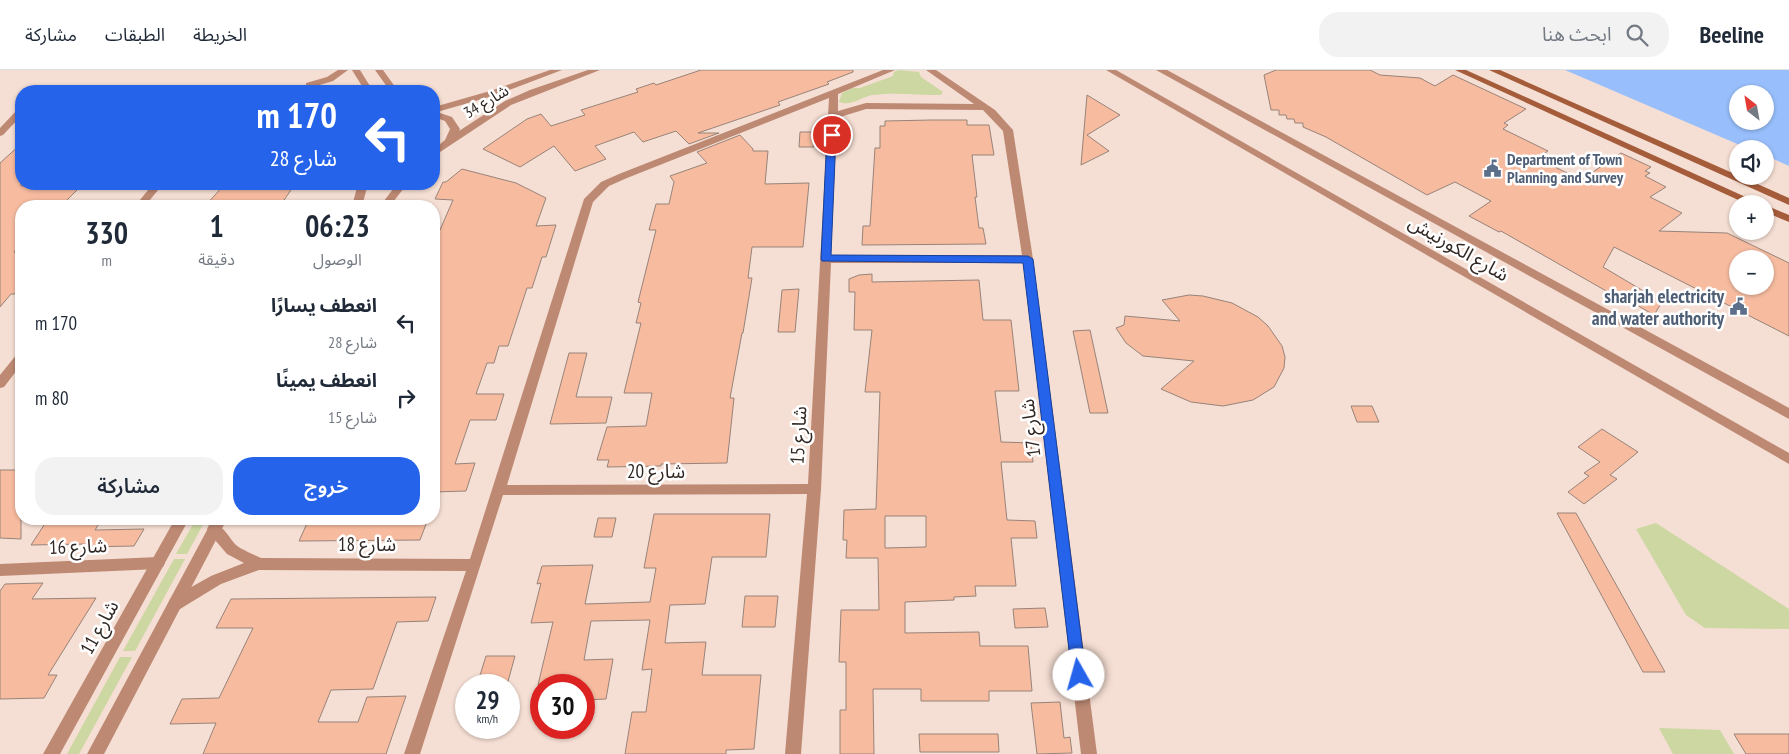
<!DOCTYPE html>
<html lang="ar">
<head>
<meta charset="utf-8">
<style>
	body { margin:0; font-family:"PT Sans Narrow","Noto Sans Arabic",sans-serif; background:#f2f2f3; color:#1f2937; direction:rtl; height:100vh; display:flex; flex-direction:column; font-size:19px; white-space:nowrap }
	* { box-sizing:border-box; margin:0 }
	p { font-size:16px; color:#747a83 }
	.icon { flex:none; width:28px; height:28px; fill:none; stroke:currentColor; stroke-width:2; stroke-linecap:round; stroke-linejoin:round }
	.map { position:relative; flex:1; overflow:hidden; direction:ltr }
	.drawer { position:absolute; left:15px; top:130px; width:425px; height:325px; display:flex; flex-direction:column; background:#fff; border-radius:20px; box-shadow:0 1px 4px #0004; direction:rtl }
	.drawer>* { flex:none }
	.banner { position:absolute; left:15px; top:15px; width:425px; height:105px; border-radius:20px; box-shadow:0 1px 4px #0004; direction:rtl; background:#2563eb; color:#fff; overflow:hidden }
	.needle { width:32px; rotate:329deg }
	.buttons { position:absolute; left:1729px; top:15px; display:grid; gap:10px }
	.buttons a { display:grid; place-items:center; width:45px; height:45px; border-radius:50%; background:#fff; box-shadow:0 1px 4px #0004; font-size:25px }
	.speed { position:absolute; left:455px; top:604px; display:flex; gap:10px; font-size:25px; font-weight:700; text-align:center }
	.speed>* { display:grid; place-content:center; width:65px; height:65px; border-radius:50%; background:#fff; box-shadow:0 1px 4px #0004; line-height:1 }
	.speed small { font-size:12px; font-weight:400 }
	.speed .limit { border:8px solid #d22; background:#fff; color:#111 }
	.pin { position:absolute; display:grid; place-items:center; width:42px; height:42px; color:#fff; margin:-21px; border:2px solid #fff; border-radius:50%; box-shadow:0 1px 5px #0007 }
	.me { position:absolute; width:55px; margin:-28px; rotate:353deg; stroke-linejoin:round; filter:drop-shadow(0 0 4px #0008) }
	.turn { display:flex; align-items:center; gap:18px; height:105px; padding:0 20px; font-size:22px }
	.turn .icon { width:65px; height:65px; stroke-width:2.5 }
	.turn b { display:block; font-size:35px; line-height:42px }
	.eta { display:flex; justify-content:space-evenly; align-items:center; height:85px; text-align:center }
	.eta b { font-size:30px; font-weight:600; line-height:35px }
	.primary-button { display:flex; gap:10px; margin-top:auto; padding:10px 20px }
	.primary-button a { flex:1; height:58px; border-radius:20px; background:#2563eb; color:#fff; font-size:20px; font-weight:600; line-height:58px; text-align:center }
	.primary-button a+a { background:#f2f2f3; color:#1f2937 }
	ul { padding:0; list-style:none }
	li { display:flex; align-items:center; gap:15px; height:75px; padding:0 20px }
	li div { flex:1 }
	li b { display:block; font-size:19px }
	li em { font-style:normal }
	header { display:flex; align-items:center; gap:30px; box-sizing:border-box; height:70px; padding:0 25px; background:#fff; border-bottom:1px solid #e0e1e3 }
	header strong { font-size:24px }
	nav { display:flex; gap:28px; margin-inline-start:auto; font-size:18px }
	.search { width:350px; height:45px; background:#f2f2f3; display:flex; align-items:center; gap:12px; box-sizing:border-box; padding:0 18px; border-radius:20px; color:#747a83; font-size:19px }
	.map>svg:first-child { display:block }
	.green { fill:#ccd7a1 }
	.water { fill:#98bffc; fill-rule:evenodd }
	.building { fill:#f7bca0; stroke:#988379; fill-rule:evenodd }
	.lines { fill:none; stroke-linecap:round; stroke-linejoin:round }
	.minor { fill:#bd8973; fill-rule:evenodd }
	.tertiary { fill:#bd8973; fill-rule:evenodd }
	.secondary { fill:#a55c3a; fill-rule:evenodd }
	.route { fill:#2563eb; stroke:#184099 }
	.labels { text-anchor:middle; stroke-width:5; stroke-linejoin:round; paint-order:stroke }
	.far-street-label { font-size:16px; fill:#302723; stroke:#fff }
	.far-service-label { font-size:16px; font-weight:bold; fill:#4e5e75; stroke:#fff; text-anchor:start }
	.street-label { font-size:19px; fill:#302723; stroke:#fff }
	.service-label { font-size:19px; font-weight:bold; fill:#4e5e75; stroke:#fff; text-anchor:end }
</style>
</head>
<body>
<header>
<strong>Beeline</strong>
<div class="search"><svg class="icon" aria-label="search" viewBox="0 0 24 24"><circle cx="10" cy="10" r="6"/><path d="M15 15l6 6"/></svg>ابحث هنا</div>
<nav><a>الخريطة</a><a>الطبقات</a><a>مشاركة</a></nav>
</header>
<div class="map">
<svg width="1789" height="684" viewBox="0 0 1789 684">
	<rect width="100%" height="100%" fill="#f5ded3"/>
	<g class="green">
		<path d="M899 0 919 2 921 7 943 22 941 25C919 25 895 22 873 25 862 26 852 37 839 32L842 23 852 18H860L893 6 894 2Z"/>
		<polygon points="196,449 206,449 187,484 176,484"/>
		<polygon points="1656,453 1789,539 1789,559 1705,558 1686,545 1636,459"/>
		<polygon points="174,489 185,489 135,581 123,581"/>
		<polygon points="120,587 132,587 79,684 67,684"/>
		<polygon points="1659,658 1720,660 1734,684 1673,684"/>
	</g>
	<path class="water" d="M1565 0H1789V96L1765 85V79H1749ZM1738 24H1765V51H1738Z"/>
	<g class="building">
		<polygon points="701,0 853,0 853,2 827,12 829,14 778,32 780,35 698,63 719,63 689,74 676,61 643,72 634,62 595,76 606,89 575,101 554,76 520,97 483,79 527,49 541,44 551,56 585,45 581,40 638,22 636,19 654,13 656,15"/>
		<path d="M1276 0H1370L1380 5 1420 8 1435 16 1453 5 1526 39 1504 53 1508 55 1503 59 1548 81 1537 88 1581 110 1621 83 1651 97 1645 101 1650 103 1645 106 1666 117 1650 127 1682 143 1659 161 1727 163 1789 193V266L1614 177 1603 197 1662 232 1654 245 1611 220 1608 222 1501 161 1499 162 1469 146 1491 131 1455 112 1427 125 1326 67 1303 57V53H1295L1294 49H1287L1286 45H1279V40H1271L1264 5ZM1738 189H1765V216H1738Z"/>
		<polygon points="1087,25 1120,45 1087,65 1109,81 1081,95"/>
		<polygon points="931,50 967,50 967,55 989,55 994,85 972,85 977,127 975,127 979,158 983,158 986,174 862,175 863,156 870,156 875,78 880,78 880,56 885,56 885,51"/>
		<polygon points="800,62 815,62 814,77 799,77"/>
		<polygon points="740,65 753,79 753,81 768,81 765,114 809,113 803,177 752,177 748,208 752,208 743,263 742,263 730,328 734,328 727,393 661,394 661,396 607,397 609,390 597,390 607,357 646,356 652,323 624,323 641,253 636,253 641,233 638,232 656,160 649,160 656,134 669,134 674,112 670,106 707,93 697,82"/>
		<polygon points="21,74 21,116 83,114 61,136 21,136 21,173 14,182 21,182 21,224 11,224 0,237 0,93"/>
		<polygon points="462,99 516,113 546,128 536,156 556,155 546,187 542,187 532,218 527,218 508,276 499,276 494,293 487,293 476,324 504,324 496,350 470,350 455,394 475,393 466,421 434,422 434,159 440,160 453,130 435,129 443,112 446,112"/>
		<polygon points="225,114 295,114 280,136 205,136"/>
		<path d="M872 204V212L979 210 983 250H1011L1019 321H995L1001 372 1031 373 1033 392H1001L1007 450 1035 451 1037 468H1011L1016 516H975L976 526 954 527V530L905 532V563L979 562 980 576H1028L1032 621H989V631H921V619H873L874 684H840V640H846V592H839L841 540H879L878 488H846L847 470H843L844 440 876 439 880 322H865L872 260H854L855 222H849V209L859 205ZM885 446H926V477L885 478Z"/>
		<polygon points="799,219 795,262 778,262 782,220"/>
		<polygon points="1189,225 1203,226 1232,233 1258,247 1268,256 1282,276 1285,287 1284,298 1274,317 1253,330 1223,336 1191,332 1161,319 1194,291 1143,286 1126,273 1116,258 1124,255 1125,246 1180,251 1162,230"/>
		<polygon points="1090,260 1108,343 1090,343 1073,261"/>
		<polygon points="569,283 587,283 576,327 612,327 606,353 550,354"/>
		<polygon points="1351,336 1372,336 1379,352 1357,352"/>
		<polygon points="1602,359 1638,382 1610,405 1617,409 1584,434 1568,422 1589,406 1584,403 1600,392 1578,377"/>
		<polygon points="0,400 21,400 21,469 0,468"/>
		<polygon points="1557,443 1576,443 1665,602 1643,602"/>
		<polygon points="654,444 770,444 766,487 712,487 705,534 670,535 665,573 706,572 702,605 761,605 754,679 726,680 726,684 625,684 632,642 646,642 652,599 642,600 650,550 591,551 584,590 613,589 606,629 584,630 584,615 538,615 553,552 531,553 541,513 537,514 542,496 593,495 585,534 650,532 656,498 644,498"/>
		<polygon points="598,448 616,448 612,467 594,467"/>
		<polygon points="48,449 102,449 95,460 144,459 134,476 84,477 87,474 31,475"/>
		<polygon points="309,449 428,449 420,470 299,471"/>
		<polygon points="43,513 32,529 96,528 48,605 57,605 44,628 0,629 0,521 5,514"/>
		<polygon points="745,526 778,526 775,557 742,557"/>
		<polygon points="436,527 428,551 397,552 373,619 331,620 318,652 358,652 367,627 406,626 386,684 203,684 216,653 170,654 182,629 219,628 253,558 216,558 231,529"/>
		<polygon points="1045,538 1048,557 1015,558 1013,539"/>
		<polygon points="486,586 515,586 507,615 477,615"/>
		<polygon points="1060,632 1064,668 1070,667 1072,683 1037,684 1031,633"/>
		<polygon points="919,664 998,664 999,682 920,682"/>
		<polygon points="1734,664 1789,664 1789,684 1746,684"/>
	</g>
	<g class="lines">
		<g class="minor">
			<polygon points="338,0 348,0 333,11 313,17 358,18 362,21 177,21 181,18 306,17 306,13 327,7"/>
			<polygon points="352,0 360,0 373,21 365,21"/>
			<polygon points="375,0 383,0 398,21 390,21"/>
			<path d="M883 0H895L838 24V41L866 33 974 34 926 0H936L995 40 1013 60 1033 189 1097 684H1081L1023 193H831L821 419 801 684H785L807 424 503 425 420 684H404L466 501 259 500 221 514 180 539 175 540 170 539 168 534 170 529 211 506 244 493 227 484 209 463 207 459 209 455C222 451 228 467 236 475 242 480 253 484 261 488L470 489 584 129 601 112 619 104ZM829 28 808 414 507 415 593 132 609 116 627 108ZM866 39 983 40 1003 61 1022 185H831L837 48Z"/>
			<polygon points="21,38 21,46 3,65 0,66 0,58 18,39"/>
			<polygon points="153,114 163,114 145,136 135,136"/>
			<polygon points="21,283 21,295 4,317 0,318 0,305 17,284"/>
			<polygon points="158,487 163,489 165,493 163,497 158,499 0,506 0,494"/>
		</g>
		<g class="tertiary">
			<polygon points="550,0 562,0 496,25 437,42 452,47 460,59 459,61 505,31 530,20 588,0 600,0 511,35 434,86 434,79 445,70 450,59 445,51 434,47 434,37 490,21"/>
			<polygon points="1106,0 1116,0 1789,383 1789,394"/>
			<polygon points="1156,0 1167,0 1789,338 1789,349"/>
			<polygon points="358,114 368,114 362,136 352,136"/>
			<polygon points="397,114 407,114 390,136 380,136"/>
			<polygon points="175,449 189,449 60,684 43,684"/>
			<polygon points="213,449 227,449 104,684 87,684"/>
		</g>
		<g class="secondary">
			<polygon points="1455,0 1466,0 1761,134 1747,134"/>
			<polygon points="1489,0 1500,0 1789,128 1789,135"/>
			<polygon points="1765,135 1789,145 1789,152 1765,142"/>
		</g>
	</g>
	<polygon class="route" points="832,62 836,65 831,185 1028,186 1033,189 1086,605 1084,609 1079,611 1074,609 1072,605 1023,193 822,191 821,189 827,65"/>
	<defs>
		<symbol id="civic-bare" viewBox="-9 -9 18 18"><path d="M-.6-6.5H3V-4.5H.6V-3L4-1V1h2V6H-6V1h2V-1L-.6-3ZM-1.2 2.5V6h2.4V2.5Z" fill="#5c6f8a" stroke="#fff" stroke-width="2.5" paint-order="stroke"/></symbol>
	</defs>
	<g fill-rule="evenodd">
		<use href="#civic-bare" x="1480" y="86" width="25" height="25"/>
		<use href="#civic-bare" x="1726" y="224" width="25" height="25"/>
	</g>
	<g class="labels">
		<g class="far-street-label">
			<text transform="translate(486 31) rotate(-31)" y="6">شارع 34</text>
		</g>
		<g class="far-service-label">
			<text x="1507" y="95">Department of Town<tspan x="1507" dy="18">Planning and Survey</tspan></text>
		</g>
		<g class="street-label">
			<text transform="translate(1459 178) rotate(30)" y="7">شارع الكورنيش</text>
			<text transform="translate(1030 358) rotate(-97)" y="7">شارع 17</text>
			<text transform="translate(798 365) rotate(-87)" y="7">شارع 15</text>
			<text x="656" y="408">شارع 20</text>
			<text x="367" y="481">شارع 18</text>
			<text transform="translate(78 476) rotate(-2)" y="7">شارع 16</text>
			<text transform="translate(99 557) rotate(-61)" y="7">شارع 11</text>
		</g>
		<g class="service-label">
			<text x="1724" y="233">sharjah electricity<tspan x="1724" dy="22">and water authority</tspan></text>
		</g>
	</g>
</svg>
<div class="buttons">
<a><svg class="needle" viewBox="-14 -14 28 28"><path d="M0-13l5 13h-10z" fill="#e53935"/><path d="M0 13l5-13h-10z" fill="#747a83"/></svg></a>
<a><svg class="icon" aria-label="sound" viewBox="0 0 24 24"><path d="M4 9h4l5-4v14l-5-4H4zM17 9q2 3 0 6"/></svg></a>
<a>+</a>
<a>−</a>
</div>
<div class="speed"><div>29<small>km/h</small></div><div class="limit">30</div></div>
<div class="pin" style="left:832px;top:65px;background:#d93025"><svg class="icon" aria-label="arrive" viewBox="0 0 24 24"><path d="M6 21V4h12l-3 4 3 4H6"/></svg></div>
<svg class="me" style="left:1079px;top:605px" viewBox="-20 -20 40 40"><circle r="19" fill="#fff"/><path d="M0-13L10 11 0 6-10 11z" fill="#2563eb"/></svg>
<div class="banner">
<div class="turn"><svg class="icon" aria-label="left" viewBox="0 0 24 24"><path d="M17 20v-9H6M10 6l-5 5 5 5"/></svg><div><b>170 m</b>شارع 28</div></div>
</div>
<section class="drawer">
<div class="eta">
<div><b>06:23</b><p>الوصول</p></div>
<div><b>1</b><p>دقيقة</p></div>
<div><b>330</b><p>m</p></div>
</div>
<ul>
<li><svg class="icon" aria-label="left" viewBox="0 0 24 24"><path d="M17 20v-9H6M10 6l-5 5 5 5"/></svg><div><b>انعطف يسارًا</b><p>شارع 28</p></div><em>170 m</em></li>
<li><svg class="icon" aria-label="right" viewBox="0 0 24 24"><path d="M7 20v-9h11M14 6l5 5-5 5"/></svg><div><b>انعطف يمينًا</b><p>شارع 15</p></div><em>80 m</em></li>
</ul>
<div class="primary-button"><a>خروج</a><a>مشاركة</a></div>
</section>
</div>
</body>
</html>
